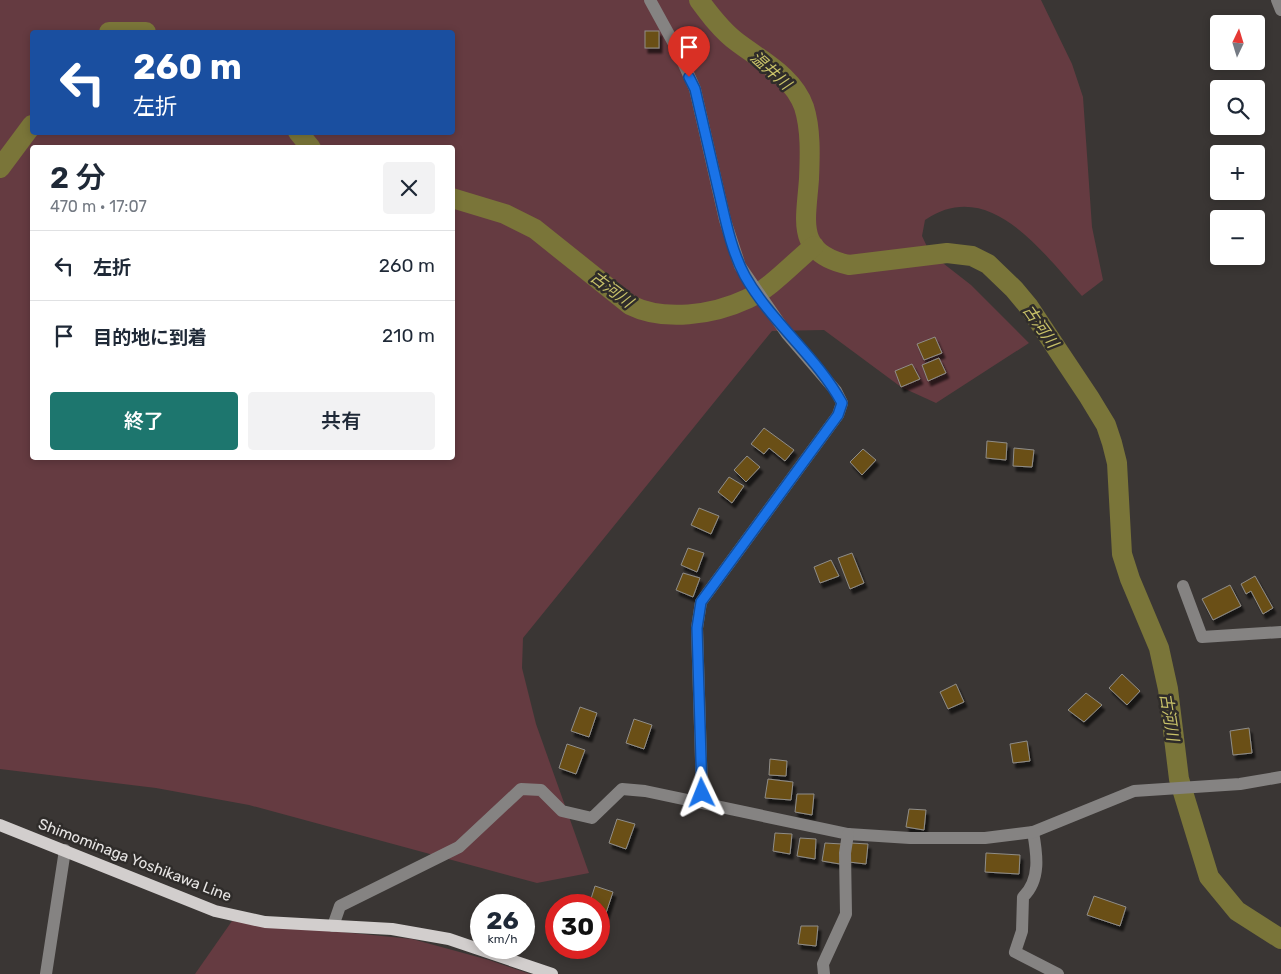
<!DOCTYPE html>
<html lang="ja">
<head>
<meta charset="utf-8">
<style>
	body { margin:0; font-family:Rubik,"Noto Sans JP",sans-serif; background:#f2f2f3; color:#1f2937; height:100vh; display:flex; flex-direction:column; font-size:19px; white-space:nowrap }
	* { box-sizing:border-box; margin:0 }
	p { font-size:16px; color:#747a83 }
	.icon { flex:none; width:28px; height:28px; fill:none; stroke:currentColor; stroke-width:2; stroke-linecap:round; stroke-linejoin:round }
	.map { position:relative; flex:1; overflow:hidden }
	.panel { position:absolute; left:30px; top:145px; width:425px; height:315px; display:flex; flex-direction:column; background:#fff; border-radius:5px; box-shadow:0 2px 8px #0003 }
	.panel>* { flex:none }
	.banner { position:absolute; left:30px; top:30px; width:425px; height:105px; border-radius:5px; box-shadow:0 2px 8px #0003; background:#1a4fa0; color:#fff; overflow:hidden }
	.needle { width:32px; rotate:4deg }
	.controls { position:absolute; left:1210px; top:15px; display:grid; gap:10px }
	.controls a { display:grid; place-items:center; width:55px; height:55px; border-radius:5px; background:#fff; box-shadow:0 2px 8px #0003; font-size:25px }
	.speed { position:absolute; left:470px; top:894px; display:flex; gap:10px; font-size:25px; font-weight:700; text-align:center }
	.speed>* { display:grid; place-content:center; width:65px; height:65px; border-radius:50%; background:#fff; box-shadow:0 2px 8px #0003; line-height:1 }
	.speed small { font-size:12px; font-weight:400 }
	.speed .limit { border:8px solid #d22; background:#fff; color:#111 }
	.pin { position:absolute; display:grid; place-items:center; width:42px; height:42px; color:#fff; margin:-51px -21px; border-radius:50% 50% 50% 0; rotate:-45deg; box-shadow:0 0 5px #0007 }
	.pin .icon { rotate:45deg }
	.me { position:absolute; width:55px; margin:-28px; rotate:358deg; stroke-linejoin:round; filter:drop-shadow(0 0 4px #0008) }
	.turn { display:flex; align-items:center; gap:18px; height:105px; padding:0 20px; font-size:22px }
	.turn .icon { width:65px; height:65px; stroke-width:2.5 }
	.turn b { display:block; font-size:35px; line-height:42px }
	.round { display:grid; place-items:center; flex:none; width:52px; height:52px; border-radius:5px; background:#f2f2f3 }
	.headline { display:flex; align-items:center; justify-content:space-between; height:85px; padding:0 20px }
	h1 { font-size:30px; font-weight:600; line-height:38px }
	.button { display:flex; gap:10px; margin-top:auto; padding:10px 20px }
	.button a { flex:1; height:58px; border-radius:5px; background:#1d766e; color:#fff; font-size:20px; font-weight:600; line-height:58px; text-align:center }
	.button a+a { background:#f2f2f3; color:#1f2937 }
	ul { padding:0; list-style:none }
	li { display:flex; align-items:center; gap:15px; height:70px; padding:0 20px; border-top:1px solid #e0e1e3 }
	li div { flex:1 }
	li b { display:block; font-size:19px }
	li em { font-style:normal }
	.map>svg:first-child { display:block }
	.green { fill:#653b41; fill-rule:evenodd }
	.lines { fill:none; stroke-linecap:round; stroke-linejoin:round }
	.river { stroke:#7a7539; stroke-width:20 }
	.building { fill:#6b4f15; stroke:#8f8d89; filter:url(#shadow) }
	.minor { stroke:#858382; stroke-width:12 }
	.major { stroke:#d2cecd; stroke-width:12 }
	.route-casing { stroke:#114b97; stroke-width:12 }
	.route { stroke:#1a73e8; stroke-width:9 }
	.labels { text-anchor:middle; stroke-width:5; stroke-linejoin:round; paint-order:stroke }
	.street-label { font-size:15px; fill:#e7e5e4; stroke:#2f2c2a }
	.water-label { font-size:16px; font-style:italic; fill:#c9c269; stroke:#2f2c2a }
</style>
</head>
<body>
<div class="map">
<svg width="1281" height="974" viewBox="0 0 1281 974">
	<defs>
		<filter id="shadow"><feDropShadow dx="3" dy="5" stdDeviation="1" flood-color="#0009"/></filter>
	</defs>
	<rect width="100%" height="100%" fill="#3a3634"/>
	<g class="green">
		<path d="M0 0H1041L1072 64 1083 97 1092 227 1103 280 1082 296C1043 253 990 176 925 220L922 236 930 253 971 285 1029 343 936 403 901 387 824 330 772 331 523 638 522 668 536 724 589 873 537 883 249 805 156 788 0 769ZM32 32H452V132H32ZM32 148H452V458H32Z"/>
		<polygon points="232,921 412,939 489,960 530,974 195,974"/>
	</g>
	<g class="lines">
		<g class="river">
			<path d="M699 0C710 15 722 31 737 42 762 61 793 76 804 107 811 129 810 156 809 179 806 222 795 253 849 265L947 253 972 256 988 264 1014 289 1029 307 1089 397 1106 425 1112 443 1117 463 1122 554 1130 579 1159 648 1168 689 1179 779 1209 877 1237 911 1281 939"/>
			<polyline points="109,32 146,32"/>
			<polyline points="298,132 311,148"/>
			<polyline points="0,168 32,125"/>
			<path d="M452 198 505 214 535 229 630 305C664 322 713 315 747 299 770 289 794 262 814 246"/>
		</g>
	</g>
	<g class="building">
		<rect x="645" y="31" width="14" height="17"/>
		<polygon points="935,337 942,353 924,360 917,344"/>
		<polygon points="939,358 946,373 928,381 922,365"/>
		<polygon points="912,364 920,379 901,387 895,371"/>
		<polygon points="764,428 794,450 785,461 769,448 764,454 751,444"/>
		<polygon points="987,441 1007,443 1006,460 986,458"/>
		<polygon points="1014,448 1034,450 1032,467 1013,466"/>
		<polygon points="863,449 876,460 862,475 850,462"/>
		<polygon points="747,456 760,467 746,482 734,470"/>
		<polygon points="729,477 744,486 732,503 718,492"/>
		<polygon points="699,508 719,516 711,534 691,525"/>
		<polygon points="688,548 704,553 697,572 681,565"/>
		<polygon points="852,553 864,583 850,589 838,558"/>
		<polygon points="831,560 839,576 820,583 814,567"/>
		<polygon points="683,573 700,578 693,597 676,590"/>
		<polygon points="1255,576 1273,608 1263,614 1251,591 1246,594 1241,584"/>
		<polygon points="1230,585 1241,606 1213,620 1202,599"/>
		<polygon points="1122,674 1140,691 1127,705 1109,688"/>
		<polygon points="956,684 964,702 948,709 940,692"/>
		<polygon points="1086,693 1102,705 1084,722 1068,710"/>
		<polygon points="580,707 597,713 589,737 571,731"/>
		<polygon points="634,719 652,725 644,749 626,743"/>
		<polygon points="1249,728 1252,753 1233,755 1230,731"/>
		<polygon points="1027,741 1030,761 1013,763 1010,744"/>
		<polygon points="567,744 585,750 576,774 559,768"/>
		<polygon points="770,759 787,761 786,776 769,775"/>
		<polygon points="768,779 793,782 791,800 765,798"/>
		<polygon points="797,794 814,794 812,815 795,812"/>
		<polygon points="909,809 926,810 924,830 906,827"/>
		<polygon points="617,819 635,824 626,849 609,843"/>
		<polygon points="775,833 792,834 790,854 773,851"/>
		<polygon points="800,838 816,839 815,859 797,856"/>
		<polygon points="825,843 842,844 840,864 822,861"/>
		<polygon points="851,843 868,844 866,864 849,862"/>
		<polygon points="986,853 1020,855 1019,874 985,872"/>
		<polygon points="595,886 613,892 605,916 599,914 599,905 589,905"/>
		<polygon points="1094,896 1126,907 1120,926 1087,915"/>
		<polygon points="801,926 818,926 816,946 798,944"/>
	</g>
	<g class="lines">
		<g class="minor">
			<polyline points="650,0 678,51 695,89 725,220 740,266 787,334 836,391 842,403 838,415 701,602 697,628 702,793 700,802"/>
			<polyline points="1277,0 1281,10"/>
			<polyline points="1183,586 1202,637 1281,632"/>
			<path d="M1033 832C1037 854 1041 880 1023 897L1022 931 1015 952 1058 974"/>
			<polyline points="333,926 340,906 459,847 521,789 541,790 562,811 592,818 622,789 645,791 848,834 910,838 985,838 1033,832 1134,791 1240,784 1281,777"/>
			<polyline points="46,974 65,850"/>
			<polyline points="824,974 823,964 846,914 845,853 848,834"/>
		</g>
		<polyline class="major" points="0,825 215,911 265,922 392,929 449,939 552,974"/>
	</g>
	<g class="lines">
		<defs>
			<path id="route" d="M689 77 695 89C703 125 712 161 720 197 726 223 732 252 745 276 771 322 817 357 842 403L838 415 701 602 697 628 702 793"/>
		</defs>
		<use href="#route" class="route-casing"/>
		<use href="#route" class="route"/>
	</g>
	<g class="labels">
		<g class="street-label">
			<text transform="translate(135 860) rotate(21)" y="5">Shimominaga Yoshikawa Line</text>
		</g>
		<g class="water-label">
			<text transform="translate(771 70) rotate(42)" y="6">温井川</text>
			<text transform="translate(612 289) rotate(37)" y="6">古河川</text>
			<text transform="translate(1041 326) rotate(55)" y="6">古河川</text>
			<text transform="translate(1170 717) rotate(81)" y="6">古河川</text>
		</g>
	</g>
</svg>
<div class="controls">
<a><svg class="needle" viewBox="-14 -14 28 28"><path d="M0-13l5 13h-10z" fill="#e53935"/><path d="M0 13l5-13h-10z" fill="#747a83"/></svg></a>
<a><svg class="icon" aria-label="search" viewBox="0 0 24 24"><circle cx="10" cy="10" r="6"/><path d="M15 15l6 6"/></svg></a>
<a>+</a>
<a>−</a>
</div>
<div class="speed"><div>26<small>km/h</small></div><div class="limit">30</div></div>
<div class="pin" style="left:689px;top:77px;background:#d93025"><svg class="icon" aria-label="arrive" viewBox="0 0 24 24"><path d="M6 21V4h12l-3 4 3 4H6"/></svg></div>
<svg class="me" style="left:702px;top:793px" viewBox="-20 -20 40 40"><path d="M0-17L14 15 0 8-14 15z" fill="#1a73e8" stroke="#fff" stroke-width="4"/></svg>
<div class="banner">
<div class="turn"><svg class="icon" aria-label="left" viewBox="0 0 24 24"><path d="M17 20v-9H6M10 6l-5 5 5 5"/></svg><div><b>260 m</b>左折</div></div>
</div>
<section class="panel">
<div class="headline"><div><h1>2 分</h1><p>470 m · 17:07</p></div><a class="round"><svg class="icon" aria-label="close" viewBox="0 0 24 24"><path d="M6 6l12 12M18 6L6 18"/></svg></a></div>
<ul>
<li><svg class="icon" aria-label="left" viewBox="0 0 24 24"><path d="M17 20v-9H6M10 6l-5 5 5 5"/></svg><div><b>左折</b></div><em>260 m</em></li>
<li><svg class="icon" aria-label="arrive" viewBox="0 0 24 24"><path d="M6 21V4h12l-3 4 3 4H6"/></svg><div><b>目的地に到着</b></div><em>210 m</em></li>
</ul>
<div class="button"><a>終了</a><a>共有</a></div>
</section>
</div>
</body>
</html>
